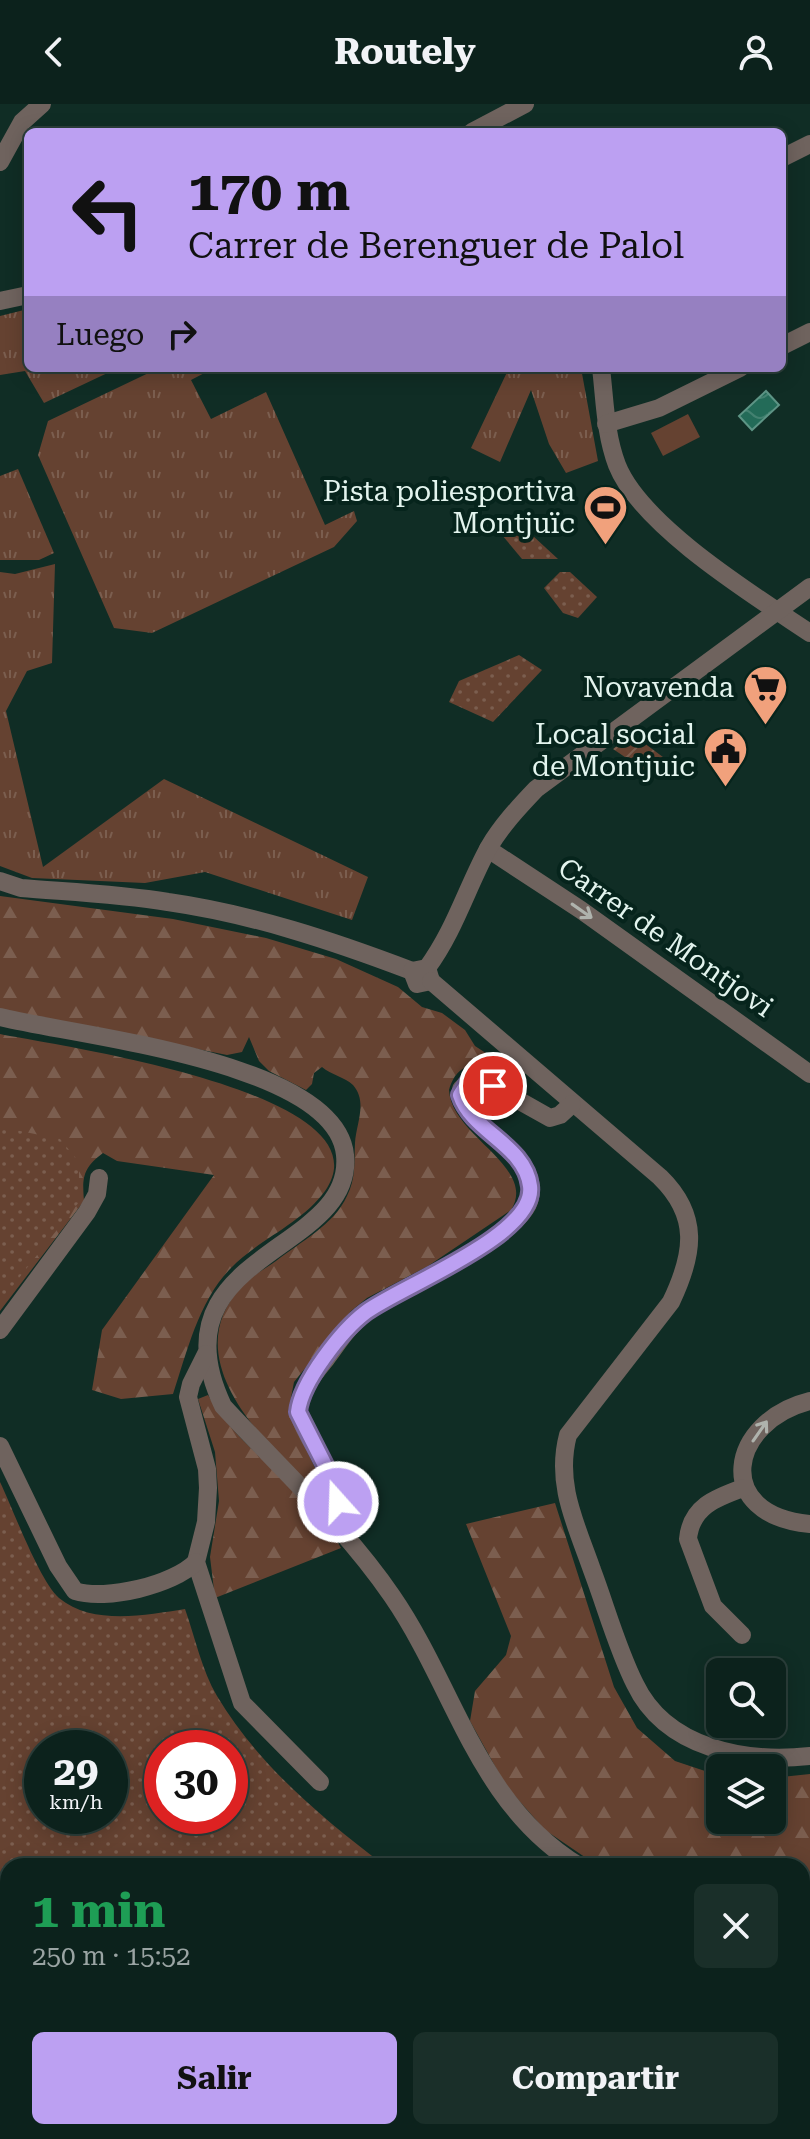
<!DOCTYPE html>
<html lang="es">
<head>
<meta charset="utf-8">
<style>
	body { margin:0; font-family:"Roboto Serif",serif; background:#1a2f29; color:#f1f3f6; height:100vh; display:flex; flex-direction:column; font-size:30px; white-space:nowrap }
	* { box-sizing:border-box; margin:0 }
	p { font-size:26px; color:#9aa4a3 }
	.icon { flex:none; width:44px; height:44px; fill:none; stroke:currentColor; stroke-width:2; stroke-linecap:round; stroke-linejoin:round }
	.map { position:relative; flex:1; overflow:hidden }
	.side { position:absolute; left:0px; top:1754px; width:810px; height:282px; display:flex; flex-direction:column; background:#0c221c; border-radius:24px 24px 0 0; box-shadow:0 4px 20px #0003,0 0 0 2px #2c3f3b }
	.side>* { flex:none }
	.guide { position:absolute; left:24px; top:24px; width:762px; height:244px; border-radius:12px; box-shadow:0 4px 20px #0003,0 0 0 2px #2c3f3b; background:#bca0f2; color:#111; overflow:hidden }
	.controls { position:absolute; left:706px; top:1554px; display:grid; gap:16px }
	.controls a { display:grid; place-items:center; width:80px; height:80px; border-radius:12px; background:#0c221c; box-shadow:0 4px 20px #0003,0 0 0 2px #2c3f3b; font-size:40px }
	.speed { position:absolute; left:24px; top:1626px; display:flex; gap:16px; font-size:40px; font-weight:700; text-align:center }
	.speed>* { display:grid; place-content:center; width:104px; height:104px; border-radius:50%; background:#0c221c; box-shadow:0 4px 20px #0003,0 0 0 2px #2c3f3b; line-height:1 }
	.speed small { font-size:20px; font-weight:400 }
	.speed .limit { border:12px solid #d22; background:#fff; color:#111 }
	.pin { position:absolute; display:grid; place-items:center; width:68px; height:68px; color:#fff; margin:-34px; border:4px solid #fff; border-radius:50%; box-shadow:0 2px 8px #0007 }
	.me { position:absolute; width:88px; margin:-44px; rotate:340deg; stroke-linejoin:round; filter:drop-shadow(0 0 6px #0008) }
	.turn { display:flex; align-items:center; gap:28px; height:168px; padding:0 32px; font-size:36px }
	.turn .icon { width:104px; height:104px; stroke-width:2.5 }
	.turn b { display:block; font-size:56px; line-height:68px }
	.then { display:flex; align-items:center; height:76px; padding:0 32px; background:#0003; gap:16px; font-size:30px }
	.round { display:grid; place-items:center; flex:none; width:84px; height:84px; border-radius:12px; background:#1a2f29 }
	.overview { display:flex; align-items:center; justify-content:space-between; height:136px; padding:0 32px }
	h1 { font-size:48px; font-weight:700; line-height:60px; color:#1e9e55 }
	.action { display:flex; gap:16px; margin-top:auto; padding:16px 32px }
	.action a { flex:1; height:92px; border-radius:12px; background:#bca0f2; color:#111; font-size:32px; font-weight:700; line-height:92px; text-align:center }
	.action a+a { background:#1a2f29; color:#f1f3f6 }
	header { display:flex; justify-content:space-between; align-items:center; height:104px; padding:0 32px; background:#0c221c; font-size:36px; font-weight:700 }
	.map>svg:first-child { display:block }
	.grass { fill:url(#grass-tufts) }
	.forest { fill:url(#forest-firs) }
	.park { fill:url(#park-dots); fill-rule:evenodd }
	.garden { fill:url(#garden-furrows) }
	.pitch { fill:#654231 }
	.water { fill:url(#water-waves); stroke:#5d9485; stroke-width:2 }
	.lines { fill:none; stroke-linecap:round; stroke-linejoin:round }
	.minor { stroke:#6f635e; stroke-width:18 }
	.oneway { stroke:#afb3ad }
	.route-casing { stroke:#7a689d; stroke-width:20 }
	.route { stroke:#bca0f2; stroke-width:14 }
	.labels { text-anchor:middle; stroke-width:8; stroke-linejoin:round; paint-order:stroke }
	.poi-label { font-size:28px; fill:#e3f4ee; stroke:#06241c; text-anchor:end }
	.street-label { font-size:28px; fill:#e3f4ee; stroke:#06241c }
</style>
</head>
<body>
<header><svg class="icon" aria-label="back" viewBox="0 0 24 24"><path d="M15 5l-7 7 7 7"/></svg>Routely<svg class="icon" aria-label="person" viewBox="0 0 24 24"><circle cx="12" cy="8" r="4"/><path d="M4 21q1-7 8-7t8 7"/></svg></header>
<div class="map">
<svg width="810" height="2035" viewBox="0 0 810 2035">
	<defs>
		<pattern id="grass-tufts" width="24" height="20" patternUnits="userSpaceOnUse" patternTransform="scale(2)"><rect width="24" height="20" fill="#654231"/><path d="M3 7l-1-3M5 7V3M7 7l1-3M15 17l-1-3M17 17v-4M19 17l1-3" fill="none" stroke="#7b5e4f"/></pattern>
		<pattern id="forest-firs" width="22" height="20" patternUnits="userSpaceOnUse" patternTransform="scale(2)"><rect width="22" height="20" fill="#654231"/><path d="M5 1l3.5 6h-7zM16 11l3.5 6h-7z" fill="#7b5e4f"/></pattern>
		<pattern id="park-dots" width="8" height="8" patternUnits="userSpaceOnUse" patternTransform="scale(2)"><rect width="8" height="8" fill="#654231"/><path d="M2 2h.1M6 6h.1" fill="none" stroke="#7b5e4f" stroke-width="1.8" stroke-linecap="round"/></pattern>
		<pattern id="garden-furrows" width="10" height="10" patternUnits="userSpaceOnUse" patternTransform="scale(2)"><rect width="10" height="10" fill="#654231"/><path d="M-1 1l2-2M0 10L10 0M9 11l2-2" fill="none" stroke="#7b5e4f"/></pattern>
		<pattern id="water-waves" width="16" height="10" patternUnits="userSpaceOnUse" patternTransform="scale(2)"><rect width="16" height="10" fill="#236b58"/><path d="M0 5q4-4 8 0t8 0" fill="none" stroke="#438170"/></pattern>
	</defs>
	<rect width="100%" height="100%" fill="#102d25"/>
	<g class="grass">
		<polygon points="28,205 28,264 118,264 44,299 25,267 0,271 0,212"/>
		<polygon points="159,264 214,264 191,276 211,315 266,288 325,421 354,407 357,417 334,443 152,529 114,524 38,351 48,317"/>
		<polygon points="509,264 581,264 598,357 566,369 549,340 531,286 500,358 471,344"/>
		<polygon points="18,365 54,449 39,456 0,456 0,372"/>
		<polygon points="55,460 52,559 27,567 6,607 43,763 164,675 368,773 352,816 205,768 145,779 32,774 0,762 0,468 15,470"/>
	</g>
	<g class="forest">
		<path d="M0 792 173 815 266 834 336 855 398 883 422 903 442 909 465 926 475 942 524 974V982L521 983C495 969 462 943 449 986 451 1032 538 1063 511 1106L428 1162 367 1194 351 1207 294 1278 288 1309 325 1384 310 1382C260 1334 176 1253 242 1182 251 1172 265 1165 276 1157 300 1138 334 1121 347 1092 356 1074 354 1059 355 1039 356 1020 368 998 353 981 345 973 331 971 322 963L314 969 312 980 306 986 269 967 259 957 249 933 242 948 227 951 0 905Z"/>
		<path d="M0 930C52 941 394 988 325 1087 301 1120 259 1135 231 1164 199 1196 187 1248 173 1290L121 1295 92 1286 102 1226 214 1071 117 1057 103 1049C83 1064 82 1073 84 1097L0 1207Z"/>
		<path d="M208 1291C241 1350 309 1383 341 1444L215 1494 210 1453 219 1397 215 1348 198 1295Z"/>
		<polygon points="555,1399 614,1583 637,1624 675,1657 720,1672 720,1716 772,1716 772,1674 810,1670 810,1790 802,1790 802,1762 598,1762 545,1726 506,1682 470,1617 475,1587 506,1551 511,1532 466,1420"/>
	</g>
	<g class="park">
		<polygon points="520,420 558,455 522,455 502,431"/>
		<polygon points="560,468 570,468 597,493 578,514 563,509 544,484"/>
		<polygon points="519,551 542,566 493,618 449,598 459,577"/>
		<polygon points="0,1023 60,1035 79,1058 79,1098 0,1198"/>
		<path d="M0 1378C13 1405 39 1476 59 1494 93 1522 146 1511 185 1505 195 1533 202 1567 217 1592 259 1662 321 1713 385 1762H8V2028H802V1926L810 1925V2035H0ZM110 1644V1712H42V1644ZM230 1644V1712H162V1644Z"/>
	</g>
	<polygon class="garden" points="632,630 671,659 659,676 613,645"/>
	<polygon class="pitch" points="688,310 700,333 663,352 651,329"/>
	<polygon class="water" points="766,287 779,301 752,326 739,312"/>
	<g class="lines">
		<g class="minor">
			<polyline points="472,28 525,0"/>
			<polyline points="782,54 810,40"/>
			<polyline points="0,58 22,18 42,0"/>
			<polyline points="0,197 28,191"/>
			<polyline points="782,242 810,228"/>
			<path d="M601 264C605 297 605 329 617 361 641 422 755 492 810 529"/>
			<polyline points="606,320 659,304 740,264"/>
			<polyline points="488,745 581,806 810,970"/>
			<path d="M0 777 21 784C70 788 120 790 168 798 252 810 333 837 412 867"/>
			<path d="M427 864 431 877 417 880 412 867 427 864C455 826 467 783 489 743 502 721 518 704 536 685L810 483"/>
			<path d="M431 877 660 1073C700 1112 694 1150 671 1198L568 1331C555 1380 576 1420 592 1466 606 1503 617 1544 635 1580 666 1645 746 1659 810 1652"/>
			<path d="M0 913C75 932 336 957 345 1051 355 1150 150 1148 223 1302 280 1364 344 1422 392 1492 456 1585 477 1700 579 1762"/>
			<polyline points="0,1226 87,1108 97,1090 99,1074"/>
			<polyline points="206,1250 191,1280 188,1293 207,1365 208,1384 206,1418 196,1458 242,1599 320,1678"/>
			<path d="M810 1297C729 1317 711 1411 810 1420"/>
			<path d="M0 1342 58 1462 75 1487C106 1497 173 1481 196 1458"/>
			<path d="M333 1418C347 1374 310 1348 298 1308 300 1286 313 1271 326 1255 338 1239 350 1220 366 1208 399 1184 523 1133 530 1094 540 1044 459 1027 461 985L469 977 493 982 550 1014 560 1011 572 1000"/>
			<path d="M742 1531 713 1502 688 1435C691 1403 715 1394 743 1384"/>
			<polyline points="802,1800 810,1800"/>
		</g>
	</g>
	<defs><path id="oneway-shaft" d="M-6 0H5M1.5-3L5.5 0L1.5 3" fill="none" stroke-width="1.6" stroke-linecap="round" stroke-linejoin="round" transform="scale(2)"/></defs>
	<g class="oneway">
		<use href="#oneway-shaft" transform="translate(582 807) rotate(35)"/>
		<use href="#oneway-shaft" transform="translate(760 1327) rotate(-55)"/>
	</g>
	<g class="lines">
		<defs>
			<path id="route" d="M338 1398 333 1377 298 1308C301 1278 342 1226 366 1208 401 1182 537 1131 530 1082 525 1041 472 1028 460 991L469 977 493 982"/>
		</defs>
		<use href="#route" class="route-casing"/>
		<use href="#route" class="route"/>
	</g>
	<defs>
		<symbol id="stadium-pin" viewBox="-11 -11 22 30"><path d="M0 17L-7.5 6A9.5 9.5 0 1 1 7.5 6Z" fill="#f1a17c" stroke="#06241c"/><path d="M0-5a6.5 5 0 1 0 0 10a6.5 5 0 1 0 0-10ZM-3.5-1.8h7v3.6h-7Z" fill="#111"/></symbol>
		<symbol id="supermarket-pin" viewBox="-11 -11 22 30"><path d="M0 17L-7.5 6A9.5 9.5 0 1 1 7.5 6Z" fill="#f1a17c" stroke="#06241c"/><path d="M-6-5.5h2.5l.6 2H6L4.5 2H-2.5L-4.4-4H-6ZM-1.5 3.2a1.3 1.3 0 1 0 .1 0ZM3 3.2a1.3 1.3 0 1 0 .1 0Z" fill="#111"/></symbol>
		<symbol id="civic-pin" viewBox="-11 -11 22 30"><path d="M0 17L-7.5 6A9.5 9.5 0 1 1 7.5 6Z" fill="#f1a17c" stroke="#06241c"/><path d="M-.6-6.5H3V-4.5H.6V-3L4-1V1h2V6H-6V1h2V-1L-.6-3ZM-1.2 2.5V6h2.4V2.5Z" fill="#111"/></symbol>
	</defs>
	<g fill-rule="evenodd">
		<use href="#stadium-pin" x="580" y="378" width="51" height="69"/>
		<use href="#supermarket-pin" x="740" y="558" width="51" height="69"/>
		<use href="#civic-pin" x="700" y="620" width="51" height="69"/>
	</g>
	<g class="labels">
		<g class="poi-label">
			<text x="575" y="397">Pista poliesportiva<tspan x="575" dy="32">Montjuïc</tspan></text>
			<text x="734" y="593">Novavenda</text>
			<text x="695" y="640">Local social<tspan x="695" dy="32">de Montjuic</tspan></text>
		</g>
		<g class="street-label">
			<text transform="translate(666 833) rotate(35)" y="10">Carrer de Montjovi</text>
		</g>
	</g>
</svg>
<div class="controls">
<a><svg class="icon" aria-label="search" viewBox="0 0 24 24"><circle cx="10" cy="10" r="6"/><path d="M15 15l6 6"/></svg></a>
<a><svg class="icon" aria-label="layers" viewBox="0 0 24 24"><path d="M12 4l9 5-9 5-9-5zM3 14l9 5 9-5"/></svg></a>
</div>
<div class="speed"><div>29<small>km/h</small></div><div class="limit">30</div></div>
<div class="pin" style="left:493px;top:982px;background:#d93025"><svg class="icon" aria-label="arrive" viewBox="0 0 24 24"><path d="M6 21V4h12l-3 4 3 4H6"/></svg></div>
<svg class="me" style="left:338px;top:1398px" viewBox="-20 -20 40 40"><circle r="17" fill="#bca0f2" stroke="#fff" stroke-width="3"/><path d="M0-11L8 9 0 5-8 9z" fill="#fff"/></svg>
<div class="guide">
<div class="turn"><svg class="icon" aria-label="left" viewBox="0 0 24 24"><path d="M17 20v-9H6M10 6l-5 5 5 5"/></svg><div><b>170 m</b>Carrer de Berenguer de Palol</div></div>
<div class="then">Luego<svg class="icon" aria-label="right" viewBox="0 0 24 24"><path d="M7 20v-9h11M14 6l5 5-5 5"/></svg></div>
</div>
<section class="side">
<div class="overview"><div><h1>1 min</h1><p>250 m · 15:52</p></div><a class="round"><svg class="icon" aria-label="close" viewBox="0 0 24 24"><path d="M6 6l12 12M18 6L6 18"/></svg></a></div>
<div class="action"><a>Salir</a><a>Compartir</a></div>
</section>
</div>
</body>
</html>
